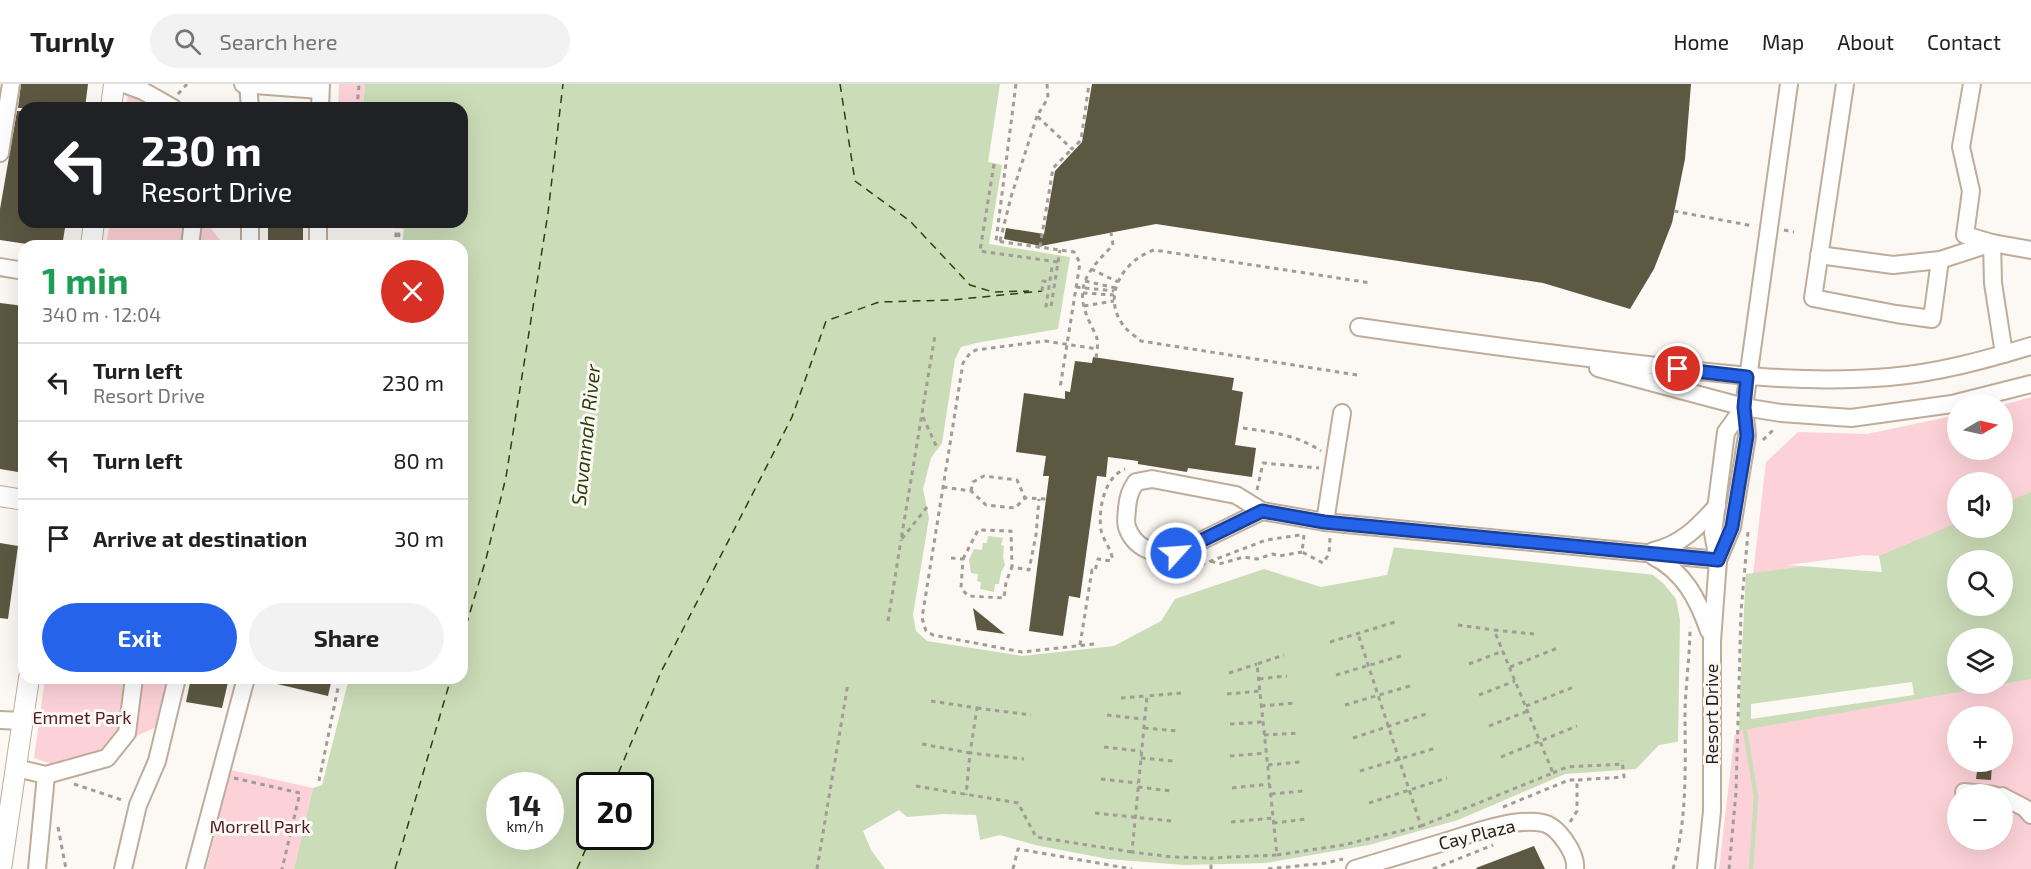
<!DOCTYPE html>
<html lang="en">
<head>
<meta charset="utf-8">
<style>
	body { margin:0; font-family:"Exo 2",sans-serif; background:#f2f2f2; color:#202124; height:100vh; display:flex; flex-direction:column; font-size:22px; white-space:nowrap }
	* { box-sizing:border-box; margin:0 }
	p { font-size:20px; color:#757577 }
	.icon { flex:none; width:33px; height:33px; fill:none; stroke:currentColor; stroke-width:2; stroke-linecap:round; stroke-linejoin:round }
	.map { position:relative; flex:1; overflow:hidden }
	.sheet { position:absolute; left:18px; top:156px; width:450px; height:444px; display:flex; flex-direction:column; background:#fff; border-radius:18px; box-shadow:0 6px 24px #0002 }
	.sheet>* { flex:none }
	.top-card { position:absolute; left:18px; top:18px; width:450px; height:126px; border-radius:18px; box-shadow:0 6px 24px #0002; background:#202124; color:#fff; overflow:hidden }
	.needle { width:39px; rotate:81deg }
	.fabs { position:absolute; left:1947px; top:310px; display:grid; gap:12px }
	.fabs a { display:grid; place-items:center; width:66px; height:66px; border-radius:50%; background:#fff; box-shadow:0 6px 24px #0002; font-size:30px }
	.speed { position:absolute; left:486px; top:688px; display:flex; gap:12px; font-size:30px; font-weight:700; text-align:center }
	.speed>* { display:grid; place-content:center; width:78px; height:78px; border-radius:50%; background:#fff; box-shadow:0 6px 24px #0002; line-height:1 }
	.speed small { font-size:15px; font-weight:400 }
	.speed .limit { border:3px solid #111; border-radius:9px; background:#fff; color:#111 }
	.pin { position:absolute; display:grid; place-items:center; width:51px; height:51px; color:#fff; margin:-26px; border:3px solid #fff; border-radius:50%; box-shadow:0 2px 6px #0007 }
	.me { position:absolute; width:66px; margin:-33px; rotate:64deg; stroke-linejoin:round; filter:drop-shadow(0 0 4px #0008) }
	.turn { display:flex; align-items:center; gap:21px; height:126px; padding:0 24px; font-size:27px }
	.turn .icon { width:78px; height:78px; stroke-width:2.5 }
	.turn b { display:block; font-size:42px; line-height:51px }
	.round { display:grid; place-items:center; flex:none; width:63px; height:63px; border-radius:32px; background:#f2f2f2 }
	.head { display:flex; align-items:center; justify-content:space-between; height:102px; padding:0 24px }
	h1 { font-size:36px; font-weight:700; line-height:45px; color:#1e9e55 }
	.action { display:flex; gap:12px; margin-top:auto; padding:12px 24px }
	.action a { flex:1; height:69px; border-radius:36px; background:#2563eb; color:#fff; font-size:24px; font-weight:700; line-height:69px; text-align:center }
	.action a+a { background:#f2f2f2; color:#202124 }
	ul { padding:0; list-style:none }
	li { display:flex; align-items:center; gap:18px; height:78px; padding:0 24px; border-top:2px solid #e0e0e0 }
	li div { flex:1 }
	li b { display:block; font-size:22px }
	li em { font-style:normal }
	header { display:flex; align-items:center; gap:36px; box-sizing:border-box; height:84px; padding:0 30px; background:#fff; border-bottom:2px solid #e0e0e0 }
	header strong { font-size:28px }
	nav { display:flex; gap:33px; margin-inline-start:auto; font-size:21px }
	.search { width:420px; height:54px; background:#f2f2f2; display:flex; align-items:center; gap:15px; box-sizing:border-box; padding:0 21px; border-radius:33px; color:#757577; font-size:22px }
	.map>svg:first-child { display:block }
	.green { fill:#fcd2d8; fill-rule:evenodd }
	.water { fill:#cbdcb8; fill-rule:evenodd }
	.pier { fill:#fcf8f4 }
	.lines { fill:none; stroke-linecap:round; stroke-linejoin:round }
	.stream { stroke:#cbdcb8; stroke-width:4.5 }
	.ferry { stroke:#2c4009; stroke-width:1.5; stroke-dasharray:8 6; stroke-linecap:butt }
	.building { fill:#5d5842 }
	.minor-casing { stroke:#bfac99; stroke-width:20 }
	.major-casing { stroke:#bfac99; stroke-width:22 }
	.path { stroke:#a29c97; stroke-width:3; stroke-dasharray:4.5 4.5; stroke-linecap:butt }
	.minor { stroke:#fff; stroke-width:16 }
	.major { stroke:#fff; stroke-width:20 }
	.route-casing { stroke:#184099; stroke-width:15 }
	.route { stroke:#2563eb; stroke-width:10 }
	.labels { text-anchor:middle; stroke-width:6; stroke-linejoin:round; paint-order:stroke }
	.street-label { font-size:18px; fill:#282119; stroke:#fcf8f4 }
	.park-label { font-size:18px; fill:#501a28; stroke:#fcf8f4 }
	.water-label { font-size:20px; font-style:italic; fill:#2c4009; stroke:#fcf8f4 }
</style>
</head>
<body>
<header>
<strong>Turnly</strong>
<div class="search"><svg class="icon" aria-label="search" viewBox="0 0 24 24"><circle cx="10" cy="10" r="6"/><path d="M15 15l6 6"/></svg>Search here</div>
<nav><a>Home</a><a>Map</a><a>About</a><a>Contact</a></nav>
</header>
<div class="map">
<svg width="2031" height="785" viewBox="0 0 2031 785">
	<rect width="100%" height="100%" fill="#fcf8f4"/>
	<g class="green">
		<polygon points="339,0 365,0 363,24 338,24"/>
		<polygon points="128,10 156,24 126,24"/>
		<polygon points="110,138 206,138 220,156 220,162 106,162"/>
		<path d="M2031 313V785H1719L1766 378 1798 348 1867 350 1957 331 1958 366H2002L2003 321ZM1958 399H2002V444H1958ZM1958 477H2002V522H1958ZM1958 555H2002V600H1958ZM1958 633H2002V678H1958ZM1958 711H2002V756H1958Z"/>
		<polygon points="45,594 170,594 158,642 99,670 54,681 34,674"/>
		<polygon points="231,686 313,704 294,785 206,785"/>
	</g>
	<g class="water">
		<path d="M365 0H1000L988 78 1002 81 989 160 1070 173 1058 245 976 259 961 263 955 275 942 359 931 374 923 405 929 434 913 531 916 547 927 557 1022 572 1114 562 1161 537 1175 515 1264 485 1321 503 1387 491 1394 463 1702 496 1879 472 1957 439 1958 444H2002L2003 420 2031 408V595L1659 661 1636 685 1565 690 1458 736 1369 761 1266 779 1184 781 1108 775 1035 761 1000 751 980 756 968 743 907 765 902 785H294L313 704 322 701 349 594H462V162H402L404 145 399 144 400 138H462V24H363ZM1958 477H2002V522H1958ZM1958 555H2002V600H1958ZM500 702H550V753H500ZM590 702H640V753H590Z"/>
		<polygon points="988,452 1003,454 1001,461 1004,462 1003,473 1005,481 1001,488 999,500 995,500 994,508 980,505 981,498 977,497 978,490 971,489 969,476 974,465 982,466 983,459 987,459"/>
	</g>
	<g class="pier">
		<polygon points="1394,460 1701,493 1746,487 1740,605 1739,650 1678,661 1680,536 1676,515 1664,500 1651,489 1391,463"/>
		<polygon points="1865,471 1879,472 1882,488 1787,481"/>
		<polygon points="1912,598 1914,611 1751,635 1751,620"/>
		<polygon points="899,726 907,733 944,730 976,731 980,755 977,757 967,746 934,756 909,767 905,785 885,785 871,766 863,747"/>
	</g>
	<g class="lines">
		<polyline class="stream" points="1745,646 1756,713 1751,785"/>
		<g class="ferry">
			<polyline points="840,0 855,97 910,137 970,201 993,208 1029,207"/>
			<polyline points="462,555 486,475 506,393 548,129 563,0"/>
			<polyline points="613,702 661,588 792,333 826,237 879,218 952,216 1042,207"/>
			<polyline points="395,785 451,594"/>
			<polyline points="577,785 591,753"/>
		</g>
	</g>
	<g class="building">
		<polygon points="21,0 88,0 85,24 18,24"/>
		<polygon points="1092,0 1691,0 1685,75 1672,139 1654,185 1630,225 1543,199 1156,140 1041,162 1004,155 1006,144 1044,150 1055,87 1082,58"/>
		<polygon points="17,27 24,27 24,138 66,138 62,162 40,162 0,156 0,125"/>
		<rect x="268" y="138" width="35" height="24"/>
		<polygon points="0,219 24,222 22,260 24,260 24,389 0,385"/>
		<polygon points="1093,273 1234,294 1232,306 1243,308 1235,361 1256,364 1252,393 1188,384 1187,388 1138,380 1138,377 1108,373 1106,393 1097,392 1080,514 1069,512 1063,552 1029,547 1049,392 1043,392 1046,372 1016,368 1024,309 1065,315 1065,307 1070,308 1075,277 1092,279"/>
		<polygon points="0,459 18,462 8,535 0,534"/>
		<polygon points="973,524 1005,550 977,546"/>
		<polygon points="191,594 229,594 222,624 186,618"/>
		<polygon points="274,594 332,594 328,612 273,599"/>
		<polygon points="1978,680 1992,680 1991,696 1976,695"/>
		<polygon points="1534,762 1545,785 1477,785 1476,784"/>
	</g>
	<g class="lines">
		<defs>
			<g id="minor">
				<polyline points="124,0 143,7 173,24"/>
				<polyline points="243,0 320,6"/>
				<polyline points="248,0 250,24"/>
				<polyline points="1845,0 1813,214 1896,230 1932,235 1940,176 1992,159"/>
				<polyline points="1972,0 1961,63 1971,107 1965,151 1992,159 2031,166"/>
				<polyline points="320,24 321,0"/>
				<polyline points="0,69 11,0"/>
				<polyline points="1992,159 1993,199 2004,270"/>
				<polyline points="190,162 193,138"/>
				<polyline points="250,162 250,138"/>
				<polyline points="318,162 318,138"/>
				<polyline points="1819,171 1893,181 1940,176"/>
				<polyline points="0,183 24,187"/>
				<path d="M1359 243C1455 257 1551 270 1648 281 1728 291 1808 300 1889 293 1937 289 1985 276 2031 262"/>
				<polyline points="1598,284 1744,323 1781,329 1851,334 1952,320 2031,300"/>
				<path d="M1262 427 1176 469C1155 472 1134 464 1127 443 1125 437 1127 429 1127 424 1128 413 1130 407 1136 398L1152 395 1236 411 1262 427 1325 438 1718 476"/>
				<polyline points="1325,438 1342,329"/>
				<path d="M1653 467C1681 461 1698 443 1717 422"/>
				<path d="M1653 472C1684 488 1698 515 1709 547"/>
				<polyline points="1718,476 1732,443 1747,352 1744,323 1789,0"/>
				<polyline points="0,636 23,637"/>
				<polyline points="16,684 46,691 107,674 127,649 134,594"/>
				<polyline points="1964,708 1994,711"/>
				<polyline points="2002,712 2025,724 2031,731"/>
				<polyline points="37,785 46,691"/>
				<polyline points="123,785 138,721 157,677 177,594"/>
				<polyline points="195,785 246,594"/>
				<path d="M1355 785C1384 776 1414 767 1444 758 1471 750 1514 733 1543 739 1558 742 1577 770 1575 785"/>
				<polyline points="1706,785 1712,727 1712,557 1718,476 1713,449 1726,348 1744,323"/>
			</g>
			<g id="major">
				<polyline points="111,24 114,0"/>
				<polyline points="91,162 94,138"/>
				<polyline points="0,412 24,416"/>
				<polyline points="1,785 29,594"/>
			</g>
		</defs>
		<use href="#minor" class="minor-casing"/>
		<use href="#major" class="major-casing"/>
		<g class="path">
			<polyline points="1016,0 996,157 1074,168 1080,179 1060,304"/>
			<polyline points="1047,0 1048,14 1037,32 1072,65 1081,56 1089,0"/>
			<polyline points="178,10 187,0"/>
			<polyline points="357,24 359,0"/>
			<polyline points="994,80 980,167 1058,178 1051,223 1046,222 1052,183"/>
			<polyline points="1674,127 1753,142"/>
			<polyline points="1784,146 1794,148"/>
			<polyline points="1000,157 1011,113 1037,32"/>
			<polyline points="395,162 397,138"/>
			<polyline points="398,162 399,148"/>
			<polyline points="1040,163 1053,84 1072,65"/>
			<polyline points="1058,178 1060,166"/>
			<polyline points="1091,185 1118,198"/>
			<polyline points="1085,197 1116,204"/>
			<polyline points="1076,203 1114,207"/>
			<polyline points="1042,207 1043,197 1050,198"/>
			<polyline points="1083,209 1114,211"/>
			<polyline points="1084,222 1114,217"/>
			<path d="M1096 274C1099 254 1098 256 1090 239 1072 202 1089 186 1113 161L1111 149"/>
			<path d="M1357 291 1141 257C1135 252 1127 247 1123 241 1101 211 1124 176 1154 166L1371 199"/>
			<polyline points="923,333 938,366"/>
			<path d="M1243 344C1271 348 1297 351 1321 367"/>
			<polyline points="1763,356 1775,344"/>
			<polyline points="943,403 971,407 986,421 1015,424 1025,414 1046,415"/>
			<polyline points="1257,406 1263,379 1319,384"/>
			<polyline points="971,407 973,398 984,392 1017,396 1025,414"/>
			<polyline points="927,423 901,456 935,251"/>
			<polyline points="1304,451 1302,468 1323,479 1329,470 1330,454"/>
			<polyline points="951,474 963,475 961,504 968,512 1004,514 1006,498 1012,483 1029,486 1036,451 1039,415"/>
			<polyline points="963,475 978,446 1011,447 1012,483"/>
			<polyline points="1211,477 1219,480 1244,473 1257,475 1273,470 1279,472 1302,468"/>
			<polyline points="1175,486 1185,487 1266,456 1300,451"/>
			<polyline points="888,537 901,456"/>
			<polyline points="1458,541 1494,546"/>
			<polyline points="1330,558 1395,538"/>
			<polyline points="1094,560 1022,568 933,551 926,547 922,534 963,279 970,269 976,266 1045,257 1098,265"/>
			<path d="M1080 561 1092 486 1095 487 1098 475 1111 477 1112 473C1110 463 1103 456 1101 446 1098 426 1104 393 1125 385"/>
			<polyline points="1469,580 1503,567"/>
			<polyline points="1510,583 1560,563"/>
			<polyline points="1229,589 1257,580"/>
			<polyline points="1336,591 1404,571"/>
			<polyline points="1259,595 1287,592"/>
			<polyline points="1181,609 1147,612 1132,768 1173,773 1211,774"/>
			<polyline points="1227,610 1260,607"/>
			<polyline points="1479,611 1515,597"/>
			<polyline points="1121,614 1147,612"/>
			<polyline points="931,617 977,624 970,669 1024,675"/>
			<polyline points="1345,621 1413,601"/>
			<polyline points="1261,622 1295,619"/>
			<polyline points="1526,622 1576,602"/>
			<polyline points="977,624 1031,631"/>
			<polyline points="1107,631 1144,635"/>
			<polyline points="1230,640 1263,638"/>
			<polyline points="1489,642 1528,627"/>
			<polyline points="1144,644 1177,647"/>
			<polyline points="1264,651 1298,649"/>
			<polyline points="1353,654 1426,630"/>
			<polyline points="922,660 970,669 966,711"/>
			<polyline points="1104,663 1141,667"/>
			<polyline points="1230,672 1266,669"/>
			<polyline points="1501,673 1577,642"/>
			<polyline points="1141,674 1173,677"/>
			<polyline points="1268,681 1300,678"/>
			<polyline points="1360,687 1436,664"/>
			<polyline points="1553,689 1567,683 1622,680"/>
			<polyline points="234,694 300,709 282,785"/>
			<polyline points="1101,695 1138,699"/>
			<polyline points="319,697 340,594"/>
			<polyline points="74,700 125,717"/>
			<polyline points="916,702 1018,719 1036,753 1132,768"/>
			<polyline points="1138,703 1171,707"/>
			<polyline points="1232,704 1270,700"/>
			<polyline points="1271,710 1303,707"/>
			<polyline points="1369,719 1447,694"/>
			<polyline points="1503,723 1569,696 1577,696"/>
			<polyline points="1095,729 1171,737"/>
			<polyline points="1231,738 1273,734"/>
			<polyline points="1570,738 1577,727 1577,696 1624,693 1622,676"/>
			<polyline points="1273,739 1307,735"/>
			<polyline points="1421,742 1553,689 1494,546 1534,550"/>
			<polyline points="58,743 66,785"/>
			<polyline points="1277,771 1343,761 1421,742 1358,550"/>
			<polyline points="817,785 848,599"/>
			<polyline points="1013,785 1018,765 1132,785"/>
			<polyline points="1211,785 1211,774 1277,771 1257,580 1284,571"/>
			<polyline points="1268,785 1326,779 1343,775"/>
			<polyline points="1433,785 1493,761"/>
			<path d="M1673 785C1688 733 1685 679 1685 625 1686 598 1690 570 1690 543"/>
			<polyline points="1729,785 1736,708 1741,528 1748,448"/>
		</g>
		<use href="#minor" class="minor"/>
		<use href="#major" class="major"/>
	</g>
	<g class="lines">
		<defs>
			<polyline id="route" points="1176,469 1262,427 1324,438 1718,476 1732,443 1747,352 1744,323 1747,293 1678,285"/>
		</defs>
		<use href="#route" class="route-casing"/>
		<use href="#route" class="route"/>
	</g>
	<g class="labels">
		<g class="street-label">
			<text transform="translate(1712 630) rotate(-90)" y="6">Resort Drive</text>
			<text transform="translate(1477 751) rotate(-14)" y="6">Cay Plaza</text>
		</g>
		<g class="park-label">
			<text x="82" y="640">Emmet Park</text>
			<text x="260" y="749">Morrell Park</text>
		</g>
		<g class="water-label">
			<text transform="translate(586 351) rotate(-84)" y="7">Savannah River</text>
		</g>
	</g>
</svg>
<div class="fabs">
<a><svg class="needle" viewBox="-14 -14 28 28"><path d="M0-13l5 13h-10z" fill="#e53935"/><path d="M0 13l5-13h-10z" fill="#757577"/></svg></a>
<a><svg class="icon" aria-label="sound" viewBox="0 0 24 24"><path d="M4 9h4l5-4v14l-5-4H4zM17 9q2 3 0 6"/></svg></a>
<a><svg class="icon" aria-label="search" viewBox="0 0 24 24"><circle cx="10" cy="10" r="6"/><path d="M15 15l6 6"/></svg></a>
<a><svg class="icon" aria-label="layers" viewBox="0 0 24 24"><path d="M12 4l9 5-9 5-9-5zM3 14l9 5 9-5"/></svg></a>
<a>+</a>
<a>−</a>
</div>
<div class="speed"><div>14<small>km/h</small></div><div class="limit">20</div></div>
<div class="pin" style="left:1678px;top:285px;background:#d93025"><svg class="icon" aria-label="arrive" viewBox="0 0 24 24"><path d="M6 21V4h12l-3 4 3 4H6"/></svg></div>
<svg class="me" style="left:1176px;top:469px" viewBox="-20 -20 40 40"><circle r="17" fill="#2563eb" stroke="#fff" stroke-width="3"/><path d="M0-11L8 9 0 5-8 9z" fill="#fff"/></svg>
<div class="top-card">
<div class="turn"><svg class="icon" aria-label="left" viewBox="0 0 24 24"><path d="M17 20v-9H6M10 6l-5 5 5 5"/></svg><div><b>230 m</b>Resort Drive</div></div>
</div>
<section class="sheet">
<div class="head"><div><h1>1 min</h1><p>340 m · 12:04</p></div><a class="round" style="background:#d93025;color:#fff"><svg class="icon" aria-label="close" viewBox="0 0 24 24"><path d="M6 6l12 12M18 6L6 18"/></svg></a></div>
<ul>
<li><svg class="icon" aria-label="left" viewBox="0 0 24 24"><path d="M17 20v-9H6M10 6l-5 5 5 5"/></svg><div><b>Turn left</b><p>Resort Drive</p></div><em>230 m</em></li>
<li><svg class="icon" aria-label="left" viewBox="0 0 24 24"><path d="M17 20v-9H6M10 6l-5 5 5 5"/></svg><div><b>Turn left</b></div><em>80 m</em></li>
<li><svg class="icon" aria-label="arrive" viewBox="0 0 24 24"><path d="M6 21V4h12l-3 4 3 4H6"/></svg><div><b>Arrive at destination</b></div><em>30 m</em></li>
</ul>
<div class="action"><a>Exit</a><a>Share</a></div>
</section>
</div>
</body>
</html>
